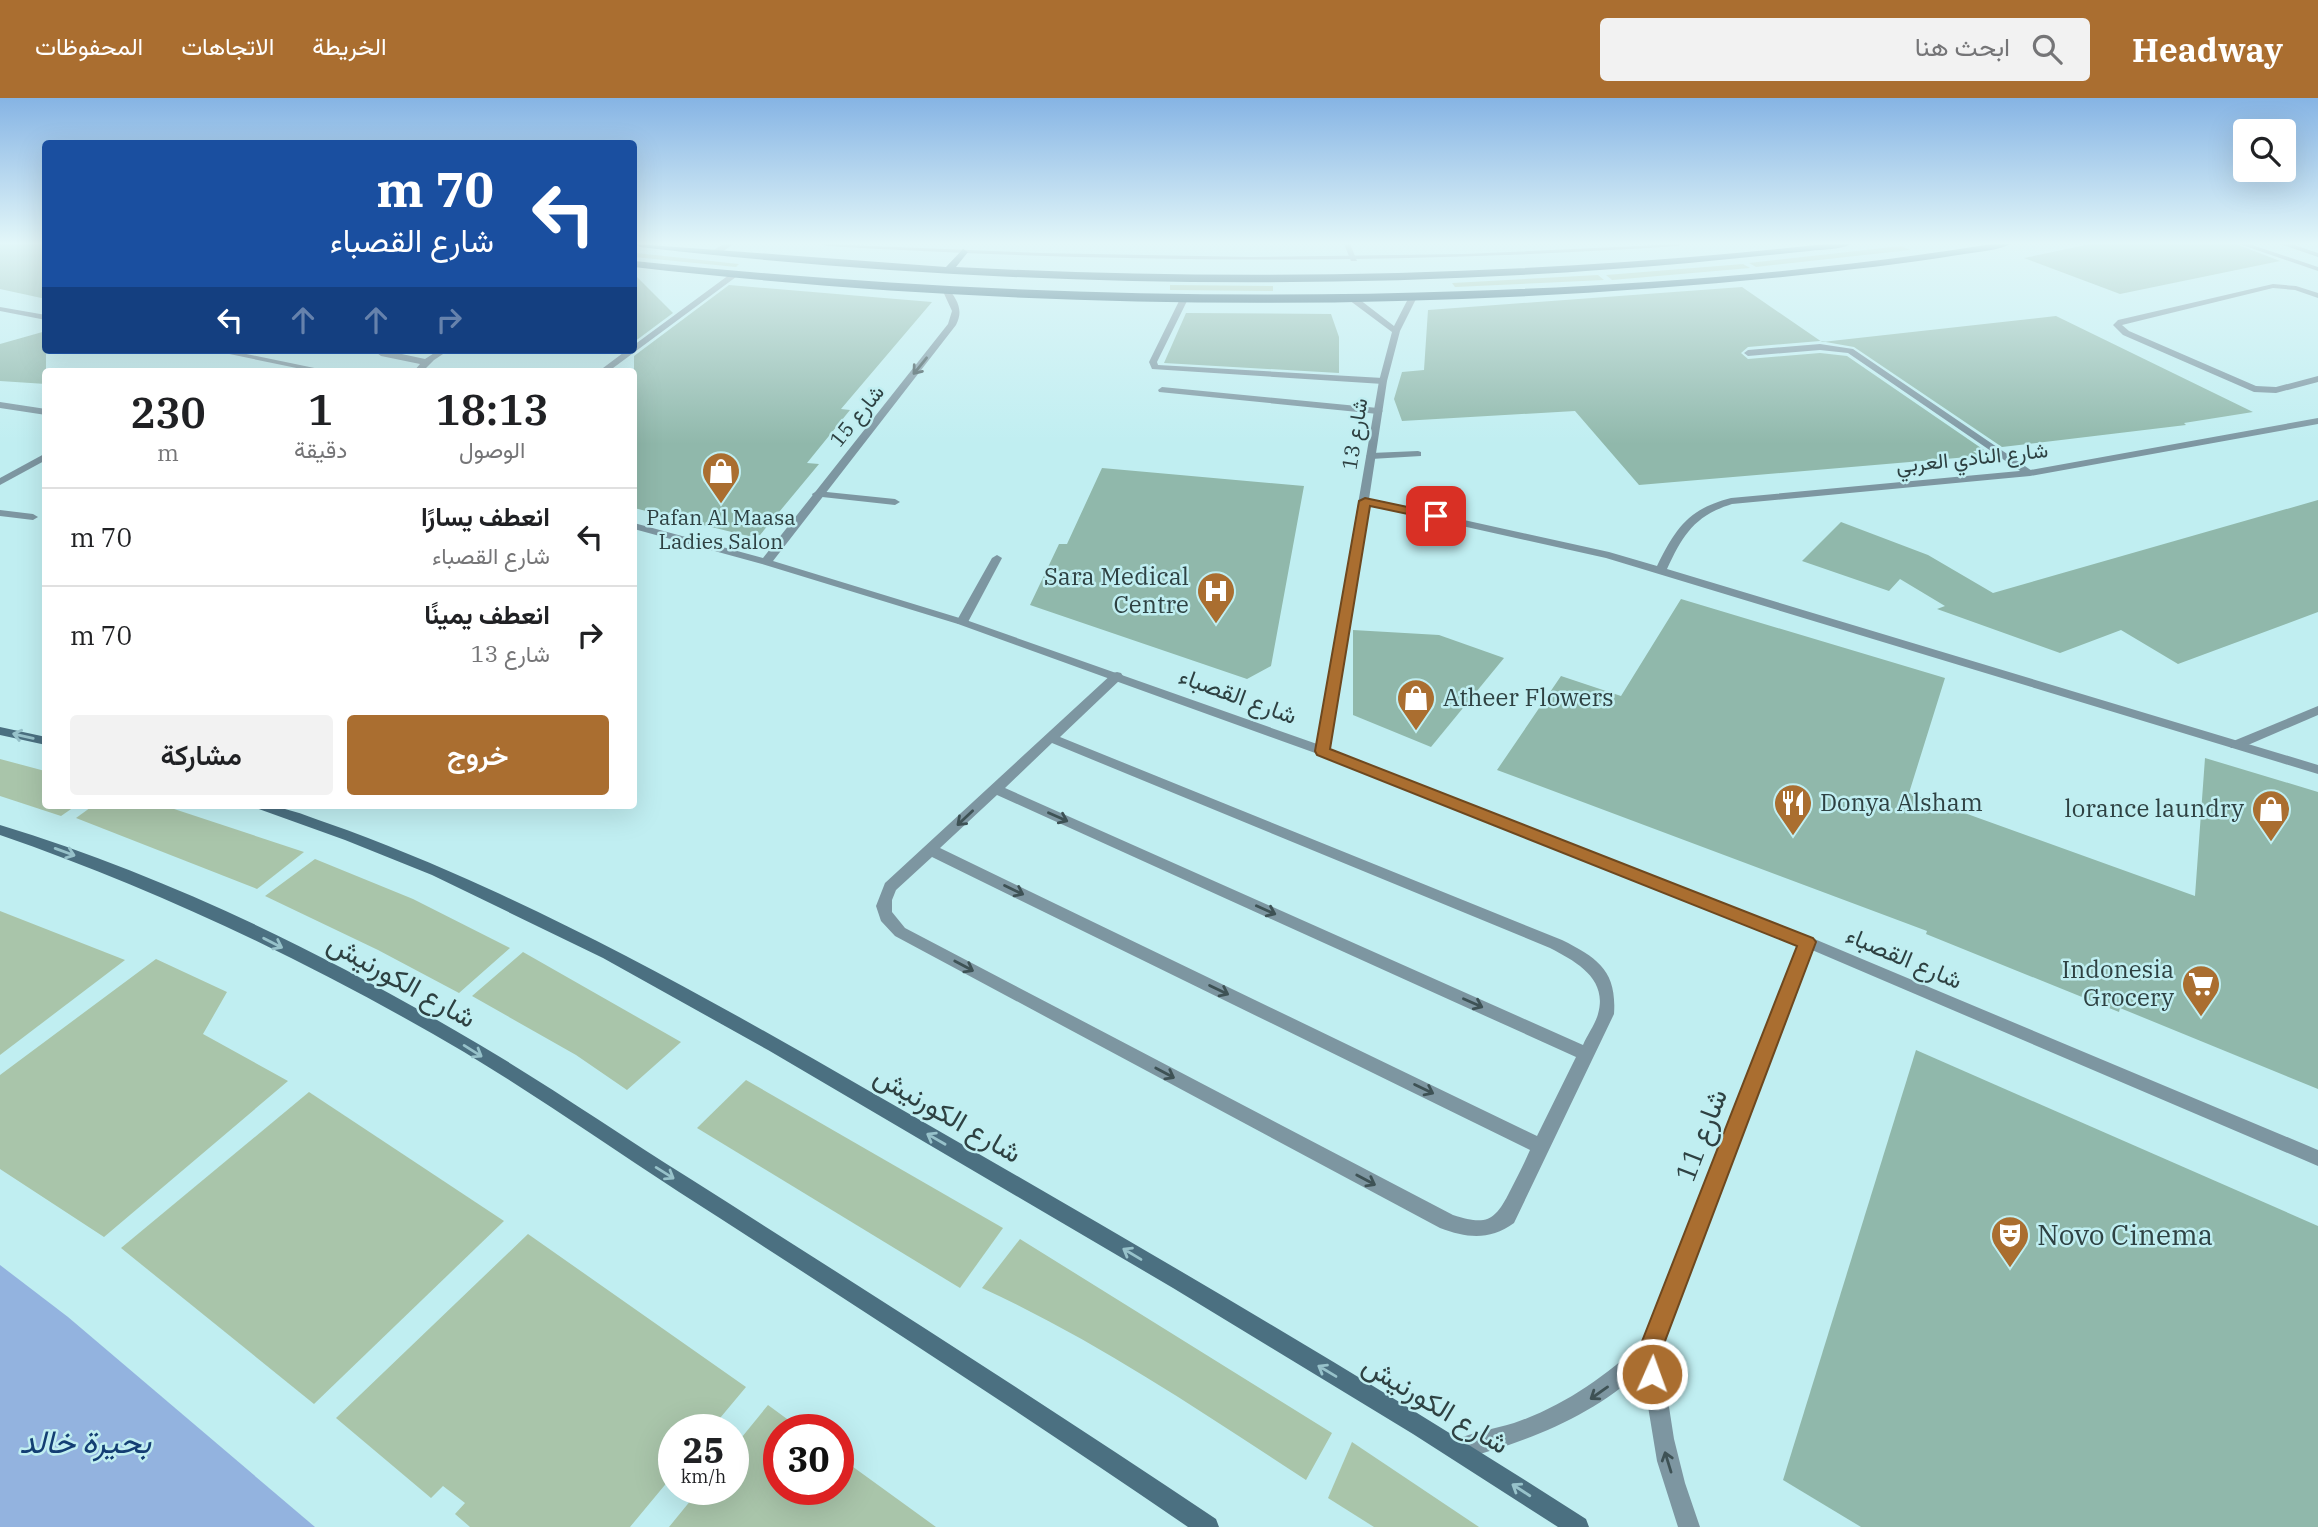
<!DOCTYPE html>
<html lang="ar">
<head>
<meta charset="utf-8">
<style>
	body { margin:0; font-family:"IBM Plex Serif",Vazirmatn,serif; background:#f2f2f2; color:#202124; direction:rtl; height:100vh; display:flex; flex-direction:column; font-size:26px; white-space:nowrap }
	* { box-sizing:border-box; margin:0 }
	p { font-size:23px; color:#757577 }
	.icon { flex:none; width:38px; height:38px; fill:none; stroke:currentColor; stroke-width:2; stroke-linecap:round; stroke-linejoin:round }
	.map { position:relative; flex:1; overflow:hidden; direction:ltr }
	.side { position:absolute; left:42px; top:270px; width:595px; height:441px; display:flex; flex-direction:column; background:#fff; border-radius:7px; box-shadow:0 7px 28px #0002; direction:rtl }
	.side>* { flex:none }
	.hud { position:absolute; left:42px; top:42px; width:595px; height:214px; border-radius:7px; box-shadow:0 7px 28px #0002; direction:rtl; background:#1a4fa0; color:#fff; overflow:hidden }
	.fabs { position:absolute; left:2233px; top:21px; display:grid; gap:14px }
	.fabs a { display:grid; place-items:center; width:63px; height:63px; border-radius:7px; background:#fff; box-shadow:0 7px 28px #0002; font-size:35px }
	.speed { position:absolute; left:658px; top:1316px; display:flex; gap:14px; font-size:35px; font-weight:700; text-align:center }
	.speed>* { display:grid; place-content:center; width:91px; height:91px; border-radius:50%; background:#fff; box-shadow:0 7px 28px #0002; line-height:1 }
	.speed small { font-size:18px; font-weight:400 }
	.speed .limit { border:10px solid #d22; background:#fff; color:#111 }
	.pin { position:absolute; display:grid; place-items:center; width:60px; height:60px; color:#fff; margin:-30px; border-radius:14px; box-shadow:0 4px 10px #0006 }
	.me { position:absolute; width:77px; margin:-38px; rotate:2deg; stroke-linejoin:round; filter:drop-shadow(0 0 5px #0008) }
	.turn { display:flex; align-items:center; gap:24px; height:147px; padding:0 28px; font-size:32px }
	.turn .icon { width:91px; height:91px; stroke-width:2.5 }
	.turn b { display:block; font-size:49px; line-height:60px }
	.lanes { display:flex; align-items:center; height:66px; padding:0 28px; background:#0003; justify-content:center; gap:35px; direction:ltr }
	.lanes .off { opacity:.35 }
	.eta { display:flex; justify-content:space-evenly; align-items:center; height:119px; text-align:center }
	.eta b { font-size:42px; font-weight:600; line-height:49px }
	.cta { display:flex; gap:14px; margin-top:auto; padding:14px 28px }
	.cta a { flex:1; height:80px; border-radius:7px; background:#aa6e30; color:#fff; font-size:28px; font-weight:600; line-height:80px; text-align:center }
	.cta a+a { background:#f2f2f2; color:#202124 }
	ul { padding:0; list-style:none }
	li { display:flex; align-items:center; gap:21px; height:98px; padding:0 28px; border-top:2px solid #e0e0e0 }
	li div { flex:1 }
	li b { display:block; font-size:26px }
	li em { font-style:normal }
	header { display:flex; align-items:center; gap:42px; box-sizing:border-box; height:98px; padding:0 35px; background:#aa6e30; color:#fff }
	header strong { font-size:33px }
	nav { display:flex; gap:38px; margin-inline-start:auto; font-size:24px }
	.search { width:490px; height:63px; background:#f2f2f2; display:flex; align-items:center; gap:18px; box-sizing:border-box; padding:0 24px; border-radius:7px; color:#757577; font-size:26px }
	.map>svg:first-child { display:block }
	.green { fill:#a9c5aa }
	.water { fill:#93b3df }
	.building { fill:#90b8ab }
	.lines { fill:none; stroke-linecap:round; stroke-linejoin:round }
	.lane { fill:#7d96a1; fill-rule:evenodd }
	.street { fill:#7d96a1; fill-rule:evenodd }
	.secondary { fill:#4b7081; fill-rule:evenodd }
	.primary { fill:#255569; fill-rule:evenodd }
	.oneway { stroke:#3e5255 }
	.oneway2 { stroke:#97c2ca }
	.route { fill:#aa6e30; stroke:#6e481f; stroke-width:2 }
	.labels { text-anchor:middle; stroke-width:5; stroke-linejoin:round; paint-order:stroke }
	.far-street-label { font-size:21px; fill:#2e4142; stroke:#c0eef1 }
	.far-poi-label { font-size:21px; fill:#2e4142; stroke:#c0eef1 }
	.poi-label { font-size:24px; fill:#2e4142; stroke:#c0eef1; text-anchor:end }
	.street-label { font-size:24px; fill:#2e4142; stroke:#c0eef1 }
	.near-street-label { font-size:28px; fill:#2e4142; stroke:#c0eef1 }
	.near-poi-label { font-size:28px; fill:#2e4142; stroke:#c0eef1; text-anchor:start }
	.near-water-label { font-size:32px; font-style:italic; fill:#133e73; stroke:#c0eef1 }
</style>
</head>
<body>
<header>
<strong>Headway</strong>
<div class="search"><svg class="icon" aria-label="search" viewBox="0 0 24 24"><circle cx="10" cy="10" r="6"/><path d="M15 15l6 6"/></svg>ابحث هنا</div>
<nav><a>الخريطة</a><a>الاتجاهات</a><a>المحفوظات</a></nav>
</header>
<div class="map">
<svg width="2318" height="1429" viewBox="0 0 2318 1429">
	<rect width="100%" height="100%" fill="#c0eef1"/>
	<g class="green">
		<polygon points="1901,148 1910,152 1756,169 1749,165"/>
		<polygon points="636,155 739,166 736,169 634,159"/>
		<polygon points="1743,166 1750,170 1612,182 1606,177"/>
		<polygon points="1598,177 1604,182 1455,189 1452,185"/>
		<polygon points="1170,187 1273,188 1273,193 1170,192"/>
		<polygon points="0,661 45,673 46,707 77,707 61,718 0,698"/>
		<polygon points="94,707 162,707 304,754 257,791 76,720"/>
		<polygon points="315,761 413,801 510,850 459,895 378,852 265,798"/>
		<polygon points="0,813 125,862 0,957"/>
		<polygon points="523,854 681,944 627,992 576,957 472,898"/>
		<polygon points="156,861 227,894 203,936 288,983 104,1139 0,1071 0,977"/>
		<polygon points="746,982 1003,1130 960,1190 697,1030"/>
		<polygon points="309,994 504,1123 314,1306 121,1150"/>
		<polygon points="528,1136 746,1289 710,1332 674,1332 674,1376 630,1429 470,1429 455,1416 465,1405 443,1388 431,1400 336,1320"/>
		<path d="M1020 1141 1332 1335 1306 1382C1200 1313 1097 1243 982 1190Z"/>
		<polygon points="768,1307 802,1332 779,1332 779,1391 838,1391 838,1358 936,1429 669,1429 700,1391 733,1391 733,1350"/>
		<polygon points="1352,1344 1479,1429 1374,1429 1328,1400"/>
	</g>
	<polygon class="water" points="0,1167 68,1219 315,1429 0,1429"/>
	<g class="building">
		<polygon points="0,146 46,146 46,201 0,191"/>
		<polygon points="2090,146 2236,146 2280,163 2120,196 2024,160"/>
		<polygon points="634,176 673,215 634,244"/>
		<polygon points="729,187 932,204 841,311 850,312 807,365 819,366 760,437 748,438 634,410 634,258"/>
		<polygon points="1742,189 1822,244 2056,218 2253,314 2184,325 2186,327 2002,349 1854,249 1820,243 1748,249 1741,255 1748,261 1820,255 1847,258 1984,352 1973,353 1980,358 1639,387 1575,313 1402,323 1394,301 1402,274 1424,272 1428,212"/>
		<polygon points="1186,215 1331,216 1339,239 1339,275 1164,265"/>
		<polygon points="46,233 46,286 0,283 0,246"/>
		<polygon points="1102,370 1304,388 1271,568 1247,581 1030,507 1059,446 1067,446"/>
		<polygon points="2318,402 2318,514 2178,566 2121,532 2060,555 1937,511 1945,508 1900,481 1889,493 1802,463 1841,424 1928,457 1993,495"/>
		<polygon points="1681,501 1945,580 1909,695 2195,798 2205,660 2318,694 2318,991 2120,910 2119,914 1926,836 1927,833 1497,672 1561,578 1621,598"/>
		<polygon points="1353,532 1439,537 1504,560 1431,649 1353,617"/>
		<polygon points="1916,952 2318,1128 2318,1429 1861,1429 1783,1382"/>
	</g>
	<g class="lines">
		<g class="lane">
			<polygon points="724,146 733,146 718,157 712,157 712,153"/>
			<path d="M823 146 1040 155 1252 159 1465 156 1682 146 1678 148C1391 167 1114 165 827 148Z"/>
			<polygon points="2273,186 2296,188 2318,195 2318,200 2295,192 2273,190 2122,227 2129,233 2256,288 2276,289 2318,278 2318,284 2276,295 2254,294 2123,237 2113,227 2118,222"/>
			<polygon points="1184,199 1188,201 1157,264 1158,267 1383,280 1387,283 1383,286 1152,271 1149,264 1180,201"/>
			<polygon points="1820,246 1853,251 2035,375 2026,377 1848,255 1820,252 1748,258 1744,255 1748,252"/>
			<polygon points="373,252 383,252 425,261 439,252 449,252 434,262 423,273 414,273 420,266 381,258"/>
			<polygon points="1162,289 1378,310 1383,313 1378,316 1159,294 1158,292"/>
			<polygon points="1418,353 1421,354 1421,358 1371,361 1366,358 1371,355"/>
			<polygon points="817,393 895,401 900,404 895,407 813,398 812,396"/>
			<polygon points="0,412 33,416 38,419 33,422 0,418"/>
			<polygon points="997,457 1002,460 968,524 966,526 958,526 956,524 992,460"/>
			<path d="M1117 574 1121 575 1123 578 1121 581 1060 639 1562 842C1598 860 1617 873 1614 916L1514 1125C1489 1143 1467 1140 1440 1130L895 838 881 823 876 808 885 785 1113 575ZM1052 645 1550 850C1577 864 1608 881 1598 916 1595 927 1587 937 1583 947L1005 690ZM997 697 1576 959 1537 1038 940 750ZM932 759 1530 1052C1524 1066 1517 1079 1510 1093 1495 1123 1487 1128 1453 1117L905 830 892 814V802L896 792Z"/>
			<polygon points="2318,608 2318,617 2241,650 2231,650 2229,647 2231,644"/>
		</g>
		<g class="street">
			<polygon points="1344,146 1350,146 1357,163 1351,163"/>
			<polygon points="2239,146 2249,146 2318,169 2318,173"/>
			<polygon points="2280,146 2291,146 2318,155 2318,159"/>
			<polygon points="733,174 740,176 609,273 599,273 627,252 634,252 634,247"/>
			<path d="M941 189H947C957 201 964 212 956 227L773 463 966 522 1317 646 1379 283 1392 234 1349 202V198H1355L1394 228 1410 197 1417 199 1400 233 1387 283 1369 401 1609 454 1657 468C1676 430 1688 411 1731 400L2030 372 2318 320V326L2030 378 1732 406C1694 418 1683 437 1667 471L2318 667V676L1606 460 1368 407 1330 651 1812 840 2318 1052V1068L1812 852 1660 1251 1674 1341 1685 1385 1700 1429H1678L1657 1363 1642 1272C1590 1320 1526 1344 1459 1362L1451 1359 1448 1351 1451 1343C1471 1335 1493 1331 1514 1325 1564 1308 1604 1279 1643 1244L1798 847 1318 656 958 526 762 466 634 431V425L763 460 948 226 952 213Z"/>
			<polygon points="0,209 46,217 46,222 0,213"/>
			<polygon points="210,252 227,252 329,273 311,273"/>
			<polygon points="0,304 46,311 46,317 0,310"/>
			<polygon points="46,355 46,362 0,387 0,380"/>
		</g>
		<g class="secondary">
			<polygon points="0,629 46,639 46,647 0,637"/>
			<path d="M254 707C281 707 302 716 327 725 382 744 436 767 489 791 656 867 813 961 972 1052 1179 1171 1385 1292 1586 1421L1589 1429H1558L1413 1336 1173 1190 768 952 603 860 432 777 345 742 256 710Z"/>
			<path d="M0 727C168 778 330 858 480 947 551 989 619 1036 689 1080 865 1192 1042 1304 1216 1421L1219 1429H1188C1020 1314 850 1204 679 1094 607 1047 537 998 464 954 316 867 162 793 0 737Z"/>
		</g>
		<g class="primary">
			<path d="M636 146 946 169 963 151 968 154 956 169C1246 184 1536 178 1825 146H1851C1841 152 1823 151 1810 153 1770 157 1729 161 1689 165 1341 196 987 189 640 149Z"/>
			<path d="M1992 146H2011C1997 153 1975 154 1958 157 1903 166 1847 172 1792 178 1408 217 1017 213 634 169V163C911 192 1189 203 1467 193 1643 187 1818 174 1992 146Z"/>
		</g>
	</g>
	<defs><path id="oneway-shaft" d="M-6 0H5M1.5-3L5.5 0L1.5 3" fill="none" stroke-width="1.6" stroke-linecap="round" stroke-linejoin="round" transform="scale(1.75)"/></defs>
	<g class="oneway">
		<use href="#oneway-shaft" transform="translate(920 268) rotate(129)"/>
		<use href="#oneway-shaft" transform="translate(1058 719) rotate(24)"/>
		<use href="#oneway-shaft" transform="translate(965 720) rotate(137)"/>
		<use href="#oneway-shaft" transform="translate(1014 792) rotate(26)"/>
		<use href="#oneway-shaft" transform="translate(1266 812) rotate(24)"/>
		<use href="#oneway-shaft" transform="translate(964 868) rotate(28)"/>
		<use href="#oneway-shaft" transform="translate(1219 892) rotate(26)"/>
		<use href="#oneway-shaft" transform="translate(1473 905) rotate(24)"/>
		<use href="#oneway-shaft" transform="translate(1165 975) rotate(28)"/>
		<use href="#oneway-shaft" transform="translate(1424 991) rotate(26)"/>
		<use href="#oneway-shaft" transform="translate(1366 1082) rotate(28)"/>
		<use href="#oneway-shaft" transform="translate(1599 1295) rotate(145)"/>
		<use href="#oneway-shaft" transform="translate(1668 1364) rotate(-107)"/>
	</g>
	<g class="oneway2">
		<use href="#oneway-shaft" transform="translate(23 638) rotate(-167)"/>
		<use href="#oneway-shaft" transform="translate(65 754) rotate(20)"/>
		<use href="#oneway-shaft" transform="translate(273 845) rotate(27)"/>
		<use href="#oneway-shaft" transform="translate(473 953) rotate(32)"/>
		<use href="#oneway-shaft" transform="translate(936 1041) rotate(-150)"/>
		<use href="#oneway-shaft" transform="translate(665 1075) rotate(32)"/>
		<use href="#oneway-shaft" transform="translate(1132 1156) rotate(-149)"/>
		<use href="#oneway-shaft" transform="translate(1327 1273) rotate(-149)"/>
		<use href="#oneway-shaft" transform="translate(1521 1392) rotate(-147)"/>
	</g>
	<linearGradient id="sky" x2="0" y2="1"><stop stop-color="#86b4e4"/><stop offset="0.42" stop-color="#e3f7f9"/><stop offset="1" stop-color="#e3f7f9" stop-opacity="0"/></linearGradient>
	<rect width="2318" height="346" fill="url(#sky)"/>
	<polygon class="route" points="1365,400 1436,415 1442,418 1436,422 1370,408 1330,651 1813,840 1816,844 1662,1251 1664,1276 1661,1284 1652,1288 1644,1284 1639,1251 1797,848 1317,657 1315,653 1359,403"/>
	<defs>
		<symbol id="shop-pin" viewBox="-11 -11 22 30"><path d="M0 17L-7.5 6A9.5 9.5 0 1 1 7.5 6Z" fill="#aa6e30" stroke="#c0eef1"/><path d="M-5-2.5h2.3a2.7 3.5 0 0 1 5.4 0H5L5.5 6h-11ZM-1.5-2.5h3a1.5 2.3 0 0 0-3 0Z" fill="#fff"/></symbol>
		<symbol id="hospital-pin" viewBox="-11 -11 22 30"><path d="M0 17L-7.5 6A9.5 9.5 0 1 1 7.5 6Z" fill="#aa6e30" stroke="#c0eef1"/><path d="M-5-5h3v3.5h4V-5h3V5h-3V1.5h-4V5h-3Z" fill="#fff"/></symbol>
		<symbol id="restaurant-pin" viewBox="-11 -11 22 30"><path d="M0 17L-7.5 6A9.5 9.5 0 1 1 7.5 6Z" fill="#aa6e30" stroke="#c0eef1"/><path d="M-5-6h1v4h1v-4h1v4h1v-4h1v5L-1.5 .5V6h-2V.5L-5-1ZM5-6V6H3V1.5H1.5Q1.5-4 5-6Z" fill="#fff"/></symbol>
		<symbol id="supermarket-pin" viewBox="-11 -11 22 30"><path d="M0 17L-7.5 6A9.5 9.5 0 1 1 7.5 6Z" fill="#aa6e30" stroke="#c0eef1"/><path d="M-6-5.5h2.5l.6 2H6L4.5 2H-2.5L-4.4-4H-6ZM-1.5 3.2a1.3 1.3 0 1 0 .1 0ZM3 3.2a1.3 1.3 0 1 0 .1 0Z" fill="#fff"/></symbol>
		<symbol id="theatre-pin" viewBox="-11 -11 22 30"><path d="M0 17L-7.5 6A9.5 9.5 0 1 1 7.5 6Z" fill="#aa6e30" stroke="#c0eef1"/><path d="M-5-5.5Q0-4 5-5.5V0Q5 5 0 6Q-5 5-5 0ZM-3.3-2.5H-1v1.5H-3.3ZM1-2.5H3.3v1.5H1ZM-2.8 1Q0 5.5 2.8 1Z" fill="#fff"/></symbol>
	</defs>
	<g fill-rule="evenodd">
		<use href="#shop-pin" x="699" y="351" width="44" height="60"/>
		<use href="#hospital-pin" x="1194" y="471" width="44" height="60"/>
		<use href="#shop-pin" x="1394" y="578" width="44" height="60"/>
		<use href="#restaurant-pin" x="1771" y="683" width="44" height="60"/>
		<use href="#shop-pin" x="2249" y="689" width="44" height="60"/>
		<use href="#supermarket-pin" x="2179" y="864" width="44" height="60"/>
		<use href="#theatre-pin" x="1988" y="1115" width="44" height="60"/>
	</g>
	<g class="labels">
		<g class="far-street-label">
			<text transform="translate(857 318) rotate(-51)" y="7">شارع 15</text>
			<text transform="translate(1355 336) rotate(-81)" y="7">شارع 13</text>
			<text transform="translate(1972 360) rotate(-6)" y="7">شارع النادي العربي</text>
		</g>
		<g class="far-poi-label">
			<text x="721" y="427">Pafan Al Maasa<tspan x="721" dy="24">Ladies Salon</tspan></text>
		</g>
		<g class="poi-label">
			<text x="1189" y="487">Sara Medical<tspan x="1189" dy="28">Centre</tspan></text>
			<text x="1443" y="608" text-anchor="start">Atheer Flowers</text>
			<text x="1820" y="713" text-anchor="start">Donya Alsham</text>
			<text x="2244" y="719">lorance laundry</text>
			<text x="2174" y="880">Indonesia<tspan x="2174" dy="28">Grocery</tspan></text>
		</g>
		<g class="street-label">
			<text transform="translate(1238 598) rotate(20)" y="8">شارع القصباء</text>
			<text transform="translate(1904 860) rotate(23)" y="8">شارع القصباء</text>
		</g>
		<g class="near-street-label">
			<text transform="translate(402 882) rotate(29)" y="10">شارع الكورنيش</text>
			<text transform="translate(948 1016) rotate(30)" y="10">شارع الكورنيش</text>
			<text transform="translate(1701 1037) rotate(-69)" y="10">شارع 11</text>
			<text transform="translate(1436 1306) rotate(31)" y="10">شارع الكورنيش</text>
		</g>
		<g class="near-poi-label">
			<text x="2037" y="1147">Novo Cinema</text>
		</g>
		<g class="near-water-label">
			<text x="85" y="1355">بحيرة خالد</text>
		</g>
	</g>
</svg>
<div class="fabs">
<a><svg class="icon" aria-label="search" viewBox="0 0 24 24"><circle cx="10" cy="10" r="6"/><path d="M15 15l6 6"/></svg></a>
</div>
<div class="speed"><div>25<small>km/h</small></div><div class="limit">30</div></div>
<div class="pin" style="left:1436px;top:418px;background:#d93025"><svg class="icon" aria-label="arrive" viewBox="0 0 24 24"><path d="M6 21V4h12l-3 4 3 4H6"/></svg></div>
<svg class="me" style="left:1652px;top:1276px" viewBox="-20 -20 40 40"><circle r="17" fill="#aa6e30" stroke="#fff" stroke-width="3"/><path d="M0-11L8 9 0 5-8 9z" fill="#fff"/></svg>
<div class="hud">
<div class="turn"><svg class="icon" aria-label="left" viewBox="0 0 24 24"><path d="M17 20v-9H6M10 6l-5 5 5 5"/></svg><div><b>70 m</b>شارع القصباء</div></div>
<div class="lanes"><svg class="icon" aria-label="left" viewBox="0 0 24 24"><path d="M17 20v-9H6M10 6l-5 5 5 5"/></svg><svg class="icon off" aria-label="ahead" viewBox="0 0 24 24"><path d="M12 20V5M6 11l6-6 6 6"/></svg><svg class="icon off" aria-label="ahead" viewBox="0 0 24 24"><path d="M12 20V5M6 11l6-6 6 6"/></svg><svg class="icon off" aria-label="right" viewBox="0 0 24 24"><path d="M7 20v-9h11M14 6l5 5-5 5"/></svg></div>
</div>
<section class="side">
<div class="eta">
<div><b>18:13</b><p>الوصول</p></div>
<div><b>1</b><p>دقيقة</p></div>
<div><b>230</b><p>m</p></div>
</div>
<ul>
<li><svg class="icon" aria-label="left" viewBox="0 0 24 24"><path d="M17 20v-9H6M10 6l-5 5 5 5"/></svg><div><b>انعطف يسارًا</b><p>شارع القصباء</p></div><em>70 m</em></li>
<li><svg class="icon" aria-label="right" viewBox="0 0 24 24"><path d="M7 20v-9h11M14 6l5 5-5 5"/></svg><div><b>انعطف يمينًا</b><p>شارع 13</p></div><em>70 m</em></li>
</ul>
<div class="cta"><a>خروج</a><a>مشاركة</a></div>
</section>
</div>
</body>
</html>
